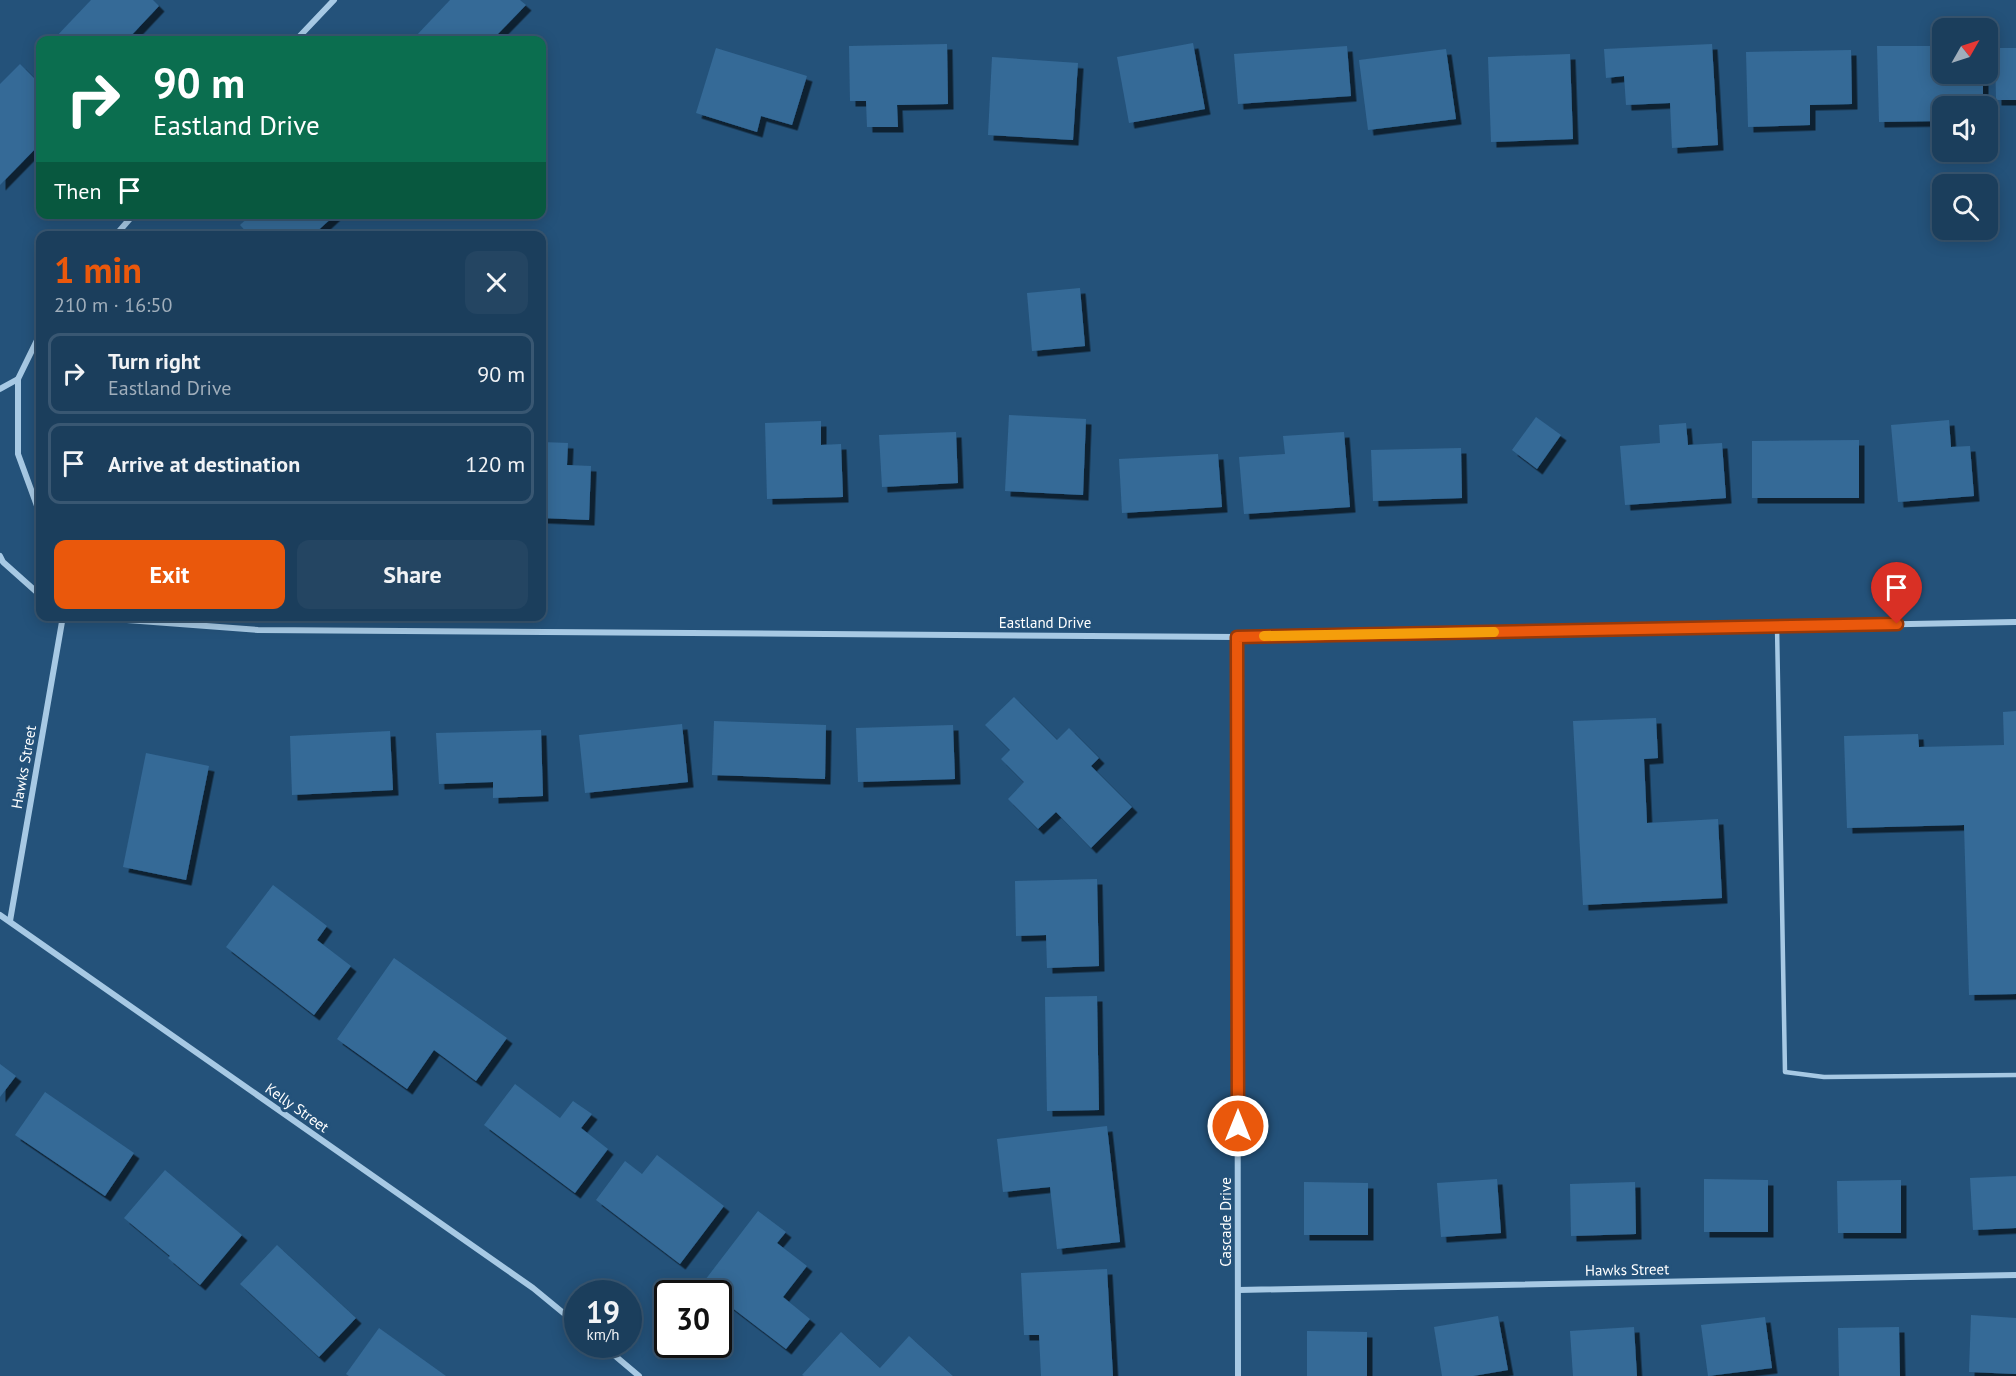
<!DOCTYPE html>
<html lang="en">
<head>
<meta charset="utf-8">
<style>
	body { margin:0; font-family:"PT Sans",sans-serif; background:#244562; color:#f1f3f6; height:100vh; display:flex; flex-direction:column; font-size:22px; white-space:nowrap }
	* { box-sizing:border-box; margin:0 }
	p { font-size:20px; color:#a0aebb }
	.icon { flex:none; width:33px; height:33px; fill:none; stroke:currentColor; stroke-width:2; stroke-linecap:round; stroke-linejoin:round }
	.map { position:relative; flex:1; overflow:hidden }
	.sheet { position:absolute; left:36px; top:231px; width:510px; height:390px; display:flex; flex-direction:column; background:#1b3e5c; border-radius:12px; box-shadow:0 3px 15px #0003,0 0 0 2px #395772 }
	.sheet>* { flex:none }
	.banner { position:absolute; left:36px; top:36px; width:510px; height:183px; border-radius:12px; box-shadow:0 3px 15px #0003,0 0 0 2px #395772; background:#0b6e4f; color:#fff; overflow:hidden }
	.needle { width:39px; rotate:51deg }
	.buttons { position:absolute; left:1932px; top:18px; display:grid; gap:12px }
	.buttons a { display:grid; place-items:center; width:66px; height:66px; border-radius:12px; background:#1b3e5c; box-shadow:0 3px 15px #0003,0 0 0 2px #395772; font-size:30px }
	.speed { position:absolute; left:564px; top:1280px; display:flex; gap:12px; font-size:30px; font-weight:700; text-align:center }
	.speed>* { display:grid; place-content:center; width:78px; height:78px; border-radius:50%; background:#1b3e5c; box-shadow:0 3px 15px #0003,0 0 0 2px #395772; line-height:1 }
	.speed small { font-size:15px; font-weight:400 }
	.speed .limit { border:3px solid #111; border-radius:9px; background:#fff; color:#111 }
	.pin { position:absolute; display:grid; place-items:center; width:51px; height:51px; color:#fff; margin:-62px -26px; border-radius:50% 50% 50% 0; rotate:-45deg; box-shadow:0 0 6px #0007 }
	.pin .icon { rotate:45deg }
	.me { position:absolute; width:66px; margin:-33px; rotate:0deg; stroke-linejoin:round; filter:drop-shadow(0 0 4px #0008) }
	.turn { display:flex; align-items:center; gap:21px; height:126px; padding:0 18px; font-size:27px }
	.turn .icon { width:78px; height:78px; stroke-width:2.5 }
	.turn b { display:block; font-size:42px; line-height:51px }
	.then { display:flex; align-items:center; height:57px; padding:0 18px; background:#0003; gap:12px; font-size:22px }
	.round { display:grid; place-items:center; flex:none; width:63px; height:63px; border-radius:12px; background:#244562 }
	.headline { display:flex; align-items:center; justify-content:space-between; height:102px; padding:0 18px }
	h1 { font-size:36px; font-weight:800; line-height:45px; color:#ea580c }
	.primary-button { display:flex; gap:12px; margin-top:auto; padding:12px 18px }
	.primary-button a { flex:1; height:69px; border-radius:12px; background:#ea580c; color:#fff; font-size:24px; font-weight:800; line-height:69px; text-align:center }
	.primary-button a+a { background:#244562; color:#f1f3f6 }
	ul { padding:0; list-style:none }
	li { display:flex; align-items:center; gap:18px; height:81px; margin:0 12px 9px; padding:0 6px; border:3px solid #395772; border-radius:12px }
	li div { flex:1 }
	li b { display:block; font-size:22px }
	li em { font-style:normal }
	.map>svg:first-child { display:block }
	.building { fill:#356a97; filter:url(#shadow) }
	.lines { fill:none; stroke-linecap:round; stroke-linejoin:round }
	.service { stroke:#a7c9e4; stroke-width:4.5 }
	.minor { stroke:#a7c9e4; stroke-width:6 }
	.route-casing { stroke:#983908; stroke-width:15 }
	.route { stroke:#ea580c; stroke-width:10 }
	.slow { stroke:#f59e0b; stroke-width:10 }
	.labels { text-anchor:middle; stroke-width:6; stroke-linejoin:round; paint-order:stroke }
	.street-label { font-size:15px; fill:#fff; stroke:#24527a }
</style>
</head>
<body>
<div class="map">
<svg width="2016" height="1376" viewBox="0 0 2016 1376">
	<defs>
		<filter id="shadow"><feDropShadow dx="5.5" dy="5.5" stdDeviation="0" flood-color="#0009"/></filter>
	</defs>
	<rect width="100%" height="100%" fill="#24527a"/>
	<g class="building">
		<polygon points="91,0 153,0 159,6 127,40 53,40"/>
		<polygon points="450,0 520,0 526,5 492,40 418,40 415,37"/>
		<polygon points="1193,43 1205,109 1129,123 1117,57"/>
		<polygon points="947,44 948,104 897,105 898,127 867,127 866,101 850,101 849,46"/>
		<polygon points="1712,44 1718,145 1672,148 1670,103 1626,105 1624,76 1606,78 1604,49"/>
		<polygon points="1347,46 1351,96 1238,104 1234,54"/>
		<polygon points="1877,46 1942,46 1942,74 1983,74 1983,98 1959,98 1959,106 1942,106 1942,121 1879,122"/>
		<polygon points="716,48 807,76 792,125 761,116 757,132 696,113"/>
		<polygon points="1995,48 2016,48 2016,100 1996,100"/>
		<polygon points="1446,49 1456,119 1368,130 1359,60"/>
		<polygon points="1851,50 1852,104 1810,105 1810,125 1748,127 1746,52"/>
		<polygon points="1570,54 1573,139 1491,142 1488,57"/>
		<polygon points="992,57 1078,63 1073,140 988,135"/>
		<polygon points="20,64 40,84 40,144 0,185 0,84"/>
		<polygon points="252,214 336,214 312,236 250,236 240,225"/>
		<polygon points="1080,288 1085,346 1032,351 1027,293"/>
		<polygon points="1009,415 1086,419 1083,495 1005,491"/>
		<polygon points="1536,417 1561,435 1537,469 1512,450"/>
		<polygon points="1949,420 1951,447 1970,446 1974,496 1898,502 1891,425"/>
		<polygon points="821,421 821,445 841,444 843,497 767,499 765,423"/>
		<polygon points="1686,423 1688,445 1722,443 1726,498 1625,505 1620,446 1660,443 1659,425"/>
		<polygon points="956,432 958,483 882,487 879,435"/>
		<polygon points="1344,432 1350,507 1244,514 1239,457 1285,454 1283,436"/>
		<polygon points="1859,440 1859,498 1752,498 1752,441"/>
		<polygon points="542,442 568,443 567,465 591,466 589,520 542,518"/>
		<polygon points="1461,448 1462,498 1373,501 1371,450"/>
		<polygon points="1218,454 1222,507 1122,513 1119,459"/>
		<polygon points="1014,697 1057,740 1069,728 1099,758 1091,766 1132,807 1091,848 1056,812 1038,829 1008,799 1024,782 1001,759 1010,750 985,725"/>
		<polygon points="2016,711 2016,994 1969,995 1964,825 1847,828 1844,736 1918,734 1919,747 2004,745 2003,712"/>
		<polygon points="1656,718 1658,758 1644,759 1647,823 1718,819 1722,898 1583,905 1573,721"/>
		<polygon points="714,721 826,725 825,779 712,775"/>
		<polygon points="682,724 688,782 585,793 579,735"/>
		<polygon points="953,725 955,779 858,782 856,728"/>
		<polygon points="541,730 543,796 493,798 493,782 439,784 436,733"/>
		<polygon points="390,731 393,790 292,795 290,736"/>
		<polygon points="146,753 209,766 186,880 123,867"/>
		<polygon points="1097,879 1099,966 1047,968 1046,935 1016,936 1015,881"/>
		<polygon points="273,885 327,926 317,940 351,966 314,1015 226,947"/>
		<polygon points="394,958 507,1038 476,1081 434,1050 407,1089 337,1039"/>
		<polygon points="1097,996 1099,1110 1047,1111 1045,997"/>
		<polygon points="0,1064 16,1076 0,1097"/>
		<polygon points="515,1084 560,1118 573,1101 592,1114 581,1128 608,1149 575,1193 484,1125"/>
		<polygon points="45,1092 134,1153 105,1196 15,1135"/>
		<polygon points="1107,1126 1120,1242 1057,1249 1050,1187 1003,1192 997,1139"/>
		<polygon points="657,1155 724,1206 680,1264 596,1200 625,1161 642,1174"/>
		<polygon points="165,1170 242,1235 200,1285 168,1258 170,1256 124,1218"/>
		<polygon points="2016,1176 2016,1228 1973,1230 1970,1178"/>
		<polygon points="1497,1179 1501,1233 1441,1237 1437,1183"/>
		<polygon points="1704,1179 1768,1180 1768,1232 1704,1232"/>
		<polygon points="1901,1180 1901,1233 1838,1233 1837,1181"/>
		<polygon points="1304,1182 1368,1183 1368,1235 1304,1235"/>
		<polygon points="1635,1182 1636,1234 1571,1236 1570,1184"/>
		<polygon points="758,1211 786,1232 777,1243 807,1266 783,1297 810,1319 786,1349 718,1297 718,1293 713,1293 702,1284"/>
		<polygon points="277,1245 356,1318 319,1357 240,1284"/>
		<polygon points="1107,1269 1113,1376 1041,1376 1039,1335 1024,1335 1021,1273"/>
		<polygon points="1971,1315 2016,1318 2016,1374 1969,1372"/>
		<polygon points="1498,1316 1508,1370 1473,1376 1442,1376 1434,1327"/>
		<polygon points="1765,1317 1772,1368 1708,1376 1701,1325"/>
		<polygon points="1634,1327 1637,1376 1573,1376 1570,1331"/>
		<polygon points="1899,1327 1900,1376 1839,1376 1838,1328"/>
		<polygon points="379,1328 446,1376 349,1376 346,1374"/>
		<polygon points="1307,1331 1367,1332 1367,1376 1307,1376"/>
		<polygon points="841,1332 880,1368 909,1336 953,1376 804,1376 802,1375"/>
	</g>
	<g class="lines">
		<polyline class="service" points="1777,626 1785,1072 1824,1077 2016,1075"/>
		<g class="minor">
			<polyline points="296,40 334,0"/>
			<polyline points="115,236 134,214"/>
			<polyline points="40,334 18,379 18,454 40,514"/>
			<polyline points="0,389 18,379"/>
			<polyline points="0,556 3,562 40,595"/>
			<polyline points="74,616 258,630 1237,637 2016,622"/>
			<polyline points="1237,637 1238,1376"/>
			<polyline points="0,915 533,1288 578,1325"/>
			<polyline points="10,921 63,616"/>
			<polyline points="1239,1290 2016,1275"/>
			<polyline points="601,1344 639,1376"/>
		</g>
	</g>
	<g class="lines">
		<defs>
			<polyline id="route" points="1238,1126 1237,637 1897,624"/>
		</defs>
		<use href="#route" class="route-casing"/>
		<use href="#route" class="route"/>
		<polyline class="slow" points="1264,636 1494,632"/>
	</g>
	<g class="labels">
		<g class="street-label">
			<text x="1045" y="628">Eastland Drive</text>
			<text transform="translate(24 767) rotate(-80)" y="5">Hawks Street</text>
			<text transform="translate(297 1108) rotate(35)" y="5">Kelly Street</text>
			<text transform="translate(1226 1222) rotate(-90)" y="5">Cascade Drive</text>
			<text transform="translate(1627 1270) rotate(-1)" y="5">Hawks Street</text>
		</g>
	</g>
</svg>
<div class="buttons">
<a><svg class="needle" viewBox="-14 -14 28 28"><path d="M0-13l5 13h-10z" fill="#e53935"/><path d="M0 13l5-13h-10z" fill="#a0aebb"/></svg></a>
<a><svg class="icon" aria-label="sound" viewBox="0 0 24 24"><path d="M4 9h4l5-4v14l-5-4H4zM17 9q2 3 0 6"/></svg></a>
<a><svg class="icon" aria-label="search" viewBox="0 0 24 24"><circle cx="10" cy="10" r="6"/><path d="M15 15l6 6"/></svg></a>
</div>
<div class="speed"><div>19<small>km/h</small></div><div class="limit">30</div></div>
<div class="pin" style="left:1897px;top:624px;background:#d93025"><svg class="icon" aria-label="arrive" viewBox="0 0 24 24"><path d="M6 21V4h12l-3 4 3 4H6"/></svg></div>
<svg class="me" style="left:1238px;top:1126px" viewBox="-20 -20 40 40"><circle r="17" fill="#ea580c" stroke="#fff" stroke-width="3"/><path d="M0-11L8 9 0 5-8 9z" fill="#fff"/></svg>
<div class="banner">
<div class="turn"><svg class="icon" aria-label="right" viewBox="0 0 24 24"><path d="M7 20v-9h11M14 6l5 5-5 5"/></svg><div><b>90 m</b>Eastland Drive</div></div>
<div class="then">Then<svg class="icon" aria-label="arrive" viewBox="0 0 24 24"><path d="M6 21V4h12l-3 4 3 4H6"/></svg></div>
</div>
<section class="sheet">
<div class="headline"><div><h1>1 min</h1><p>210 m · 16:50</p></div><a class="round"><svg class="icon" aria-label="close" viewBox="0 0 24 24"><path d="M6 6l12 12M18 6L6 18"/></svg></a></div>
<ul>
<li><svg class="icon" aria-label="right" viewBox="0 0 24 24"><path d="M7 20v-9h11M14 6l5 5-5 5"/></svg><div><b>Turn right</b><p>Eastland Drive</p></div><em>90 m</em></li>
<li><svg class="icon" aria-label="arrive" viewBox="0 0 24 24"><path d="M6 21V4h12l-3 4 3 4H6"/></svg><div><b>Arrive at destination</b></div><em>120 m</em></li>
</ul>
<div class="primary-button"><a>Exit</a><a>Share</a></div>
</section>
</div>
</body>
</html>
